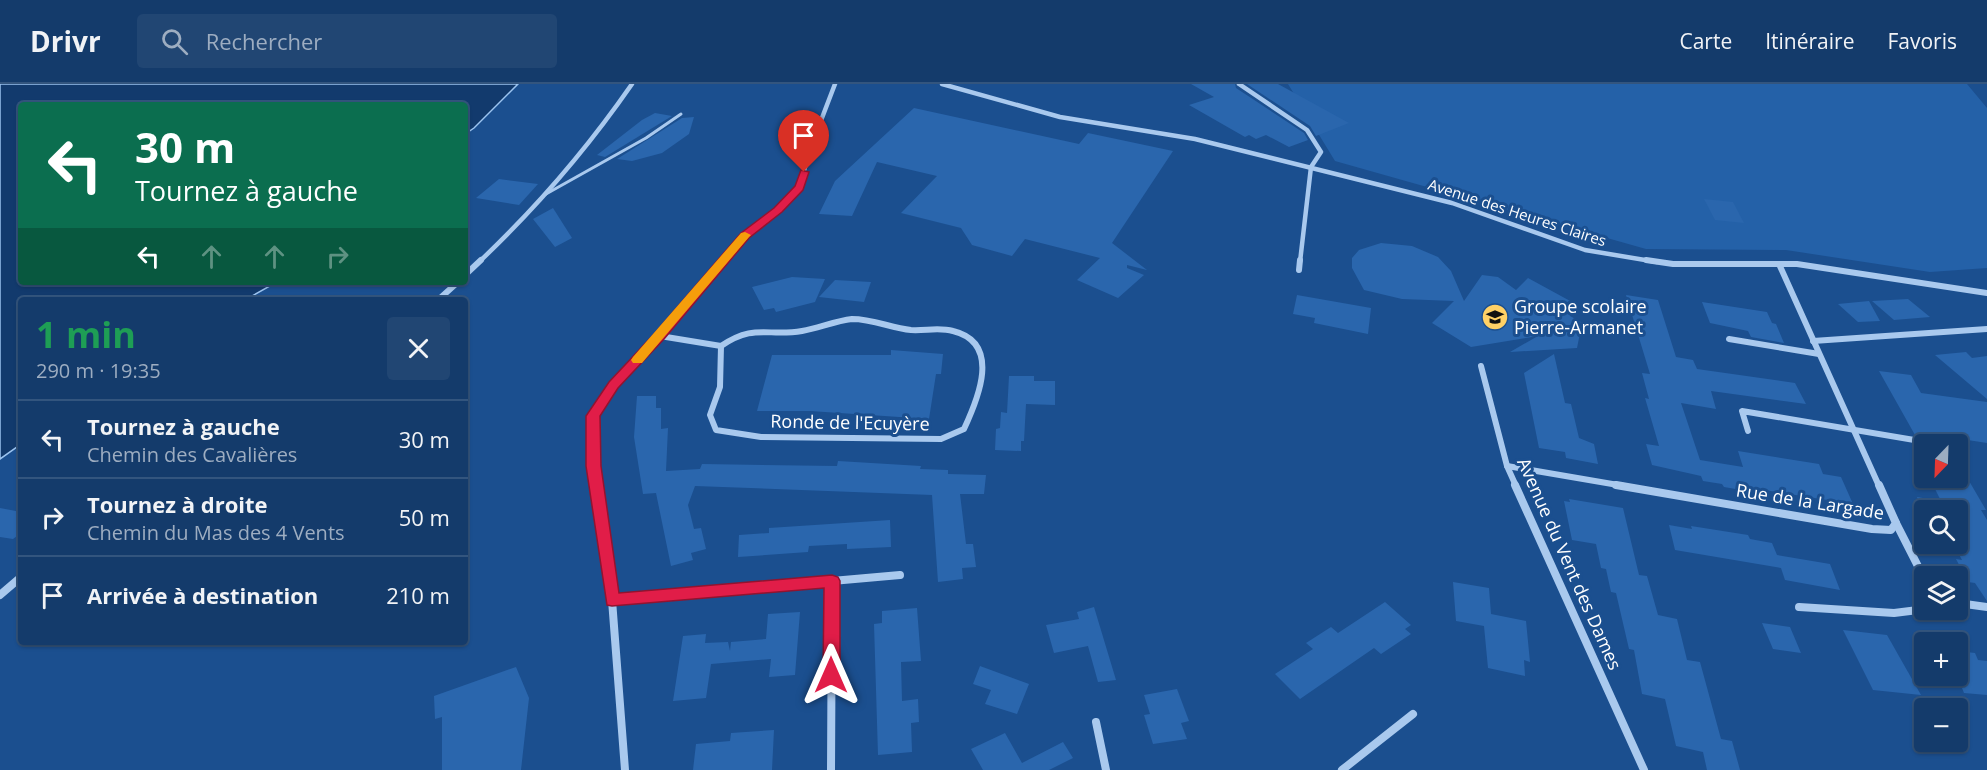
<!DOCTYPE html>
<html lang="fr">
<head>
<meta charset="utf-8">
<style>
	body { margin:0; font-family:"Open Sans",sans-serif; background:#214673; color:#f1f3f6; height:100vh; display:flex; flex-direction:column; font-size:22px; white-space:nowrap }
	* { box-sizing:border-box; margin:0 }
	p { font-size:20px; color:#9dadc1 }
	.icon { flex:none; width:33px; height:33px; fill:none; stroke:currentColor; stroke-width:2; stroke-linecap:round; stroke-linejoin:round }
	.map { position:relative; flex:1; overflow:hidden }
	.drawer { position:absolute; left:18px; top:213px; width:450px; height:348px; display:flex; flex-direction:column; background:#143b6b; border-radius:6px; box-shadow:0 2px 4px #0004,0 0 0 2px #33557e }
	.drawer>* { flex:none }
	.guide { position:absolute; left:18px; top:18px; width:450px; height:183px; border-radius:6px; box-shadow:0 2px 4px #0004,0 0 0 2px #33557e; background:#0b6e4f; color:#fff; overflow:hidden }
	.needle { width:39px; rotate:203deg }
	.fabs { position:absolute; left:1914px; top:350px; display:grid; gap:12px }
	.fabs a { display:grid; place-items:center; width:54px; height:54px; border-radius:6px; background:#143b6b; box-shadow:0 2px 4px #0004,0 0 0 2px #33557e; font-size:30px }
	.pin { position:absolute; display:grid; place-items:center; width:51px; height:51px; color:#fff; margin:-62px -26px; border-radius:50% 50% 50% 0; rotate:-45deg; box-shadow:0 0 6px #0007 }
	.pin .icon { rotate:45deg }
	.me { position:absolute; width:66px; margin:-33px; rotate:0deg; stroke-linejoin:round; filter:drop-shadow(0 0 4px #0008) }
	.turn { display:flex; align-items:center; gap:21px; height:126px; padding:0 18px; font-size:27px }
	.turn .icon { width:78px; height:78px; stroke-width:2.5 }
	.turn b { display:block; font-size:42px; line-height:51px }
	.lanes { display:flex; align-items:center; height:57px; padding:0 18px; background:#0003; justify-content:center; gap:30px; direction:ltr }
	.lanes .off { opacity:.35 }
	.round { display:grid; place-items:center; flex:none; width:63px; height:63px; border-radius:6px; background:#214673 }
	.head { display:flex; align-items:center; justify-content:space-between; height:102px; padding:0 18px }
	h1 { font-size:36px; font-weight:700; line-height:45px; color:#1e9e55 }
	ul { padding:0; list-style:none }
	li { display:flex; align-items:center; gap:18px; height:78px; padding:0 18px; border-top:2px solid #33557e }
	li div { flex:1 }
	li b { display:block; font-size:22px }
	li em { font-style:normal }
	header { display:flex; align-items:center; gap:36px; box-sizing:border-box; height:84px; padding:0 30px; background:#143b6b; border-bottom:2px solid #33557e }
	header strong { font-size:28px }
	nav { display:flex; gap:33px; margin-inline-start:auto; font-size:21px }
	.search { width:420px; height:54px; background:#214673; display:flex; align-items:center; gap:15px; box-sizing:border-box; padding:0 21px; border-radius:6px; color:#9dadc1; font-size:22px }
	.map>svg:first-child { display:block }
	.green { fill:#2461a8 }
	.water { fill:#123a6d; stroke:#9cc4f0; stroke-width:1.5 }
	.building { fill:#2a66ad }
	.lines { fill:none; stroke-linecap:round; stroke-linejoin:round }
	.lane { stroke:#a9c9ee; stroke-width:3 }
	.street-far2 { stroke:#a9c9ee; stroke-width:4.5 }
	.street-far1 { stroke:#a9c9ee; stroke-width:6 }
	.street { stroke:#a9c9ee; stroke-width:8 }
	.route { fill:#e11d48; stroke:#92132f; stroke-width:1.5 }
	.slow { fill:#f59e0b }
	.labels { text-anchor:middle; stroke-width:6; stroke-linejoin:round; paint-order:stroke }
	.far-street-label { font-size:15px; fill:#fff; stroke:#1b4f8f }
	.poi-label { font-size:18px; fill:#fff; stroke:#1b4f8f; text-anchor:start }
	.street-label { font-size:18px; fill:#fff; stroke:#1b4f8f }
</style>
</head>
<body>
<header>
<strong>Drivr</strong>
<div class="search"><svg class="icon" aria-label="search" viewBox="0 0 24 24"><circle cx="10" cy="10" r="6"/><path d="M15 15l6 6"/></svg>Rechercher</div>
<nav><a>Carte</a><a>Itinéraire</a><a>Favoris</a></nav>
</header>
<div class="map">
<svg width="1987" height="686" viewBox="0 0 1987 686">
	<rect width="100%" height="100%" fill="#1b4f8f"/>
	<polygon class="green" points="1288,0 1967,0 1987,24 1987,184 1930,188 1786,166 1646,165 1335,77"/>
	<polygon class="water" points="0,0 518,0 474,44 465,50 465,21 21,21 21,198 277,198 245,216 21,216 21,360 0,375"/>
	<g class="building">
		<polygon points="1191,0 1235,0 1236,4 1304,49 1308,56 1289,63 1266,51 1256,55 1249,51 1245,53 1189,21 1214,13"/>
		<polygon points="1247,0 1278,0 1349,39 1316,52 1310,42"/>
		<polygon points="914,24 1079,60 1088,49 1173,67 1112,159 1147,186 1127,181 1127,184 1144,191 1118,214 1077,196 1100,174 1025,155 1012,172 972,161 961,144 901,129 937,92 877,78 852,132 819,130 835,97"/>
		<polygon points="655,29 672,32 605,73 597,71 642,36"/>
		<polygon points="694,33 689,50 662,69 632,77 617,75 682,34"/>
		<polygon points="499,95 538,100 519,121 476,114"/>
		<polygon points="1704,115 1733,118 1744,139 1715,136"/>
		<polygon points="553,124 572,154 555,163 533,135"/>
		<polygon points="1381,159 1412,162 1438,173 1451,187 1464,217 1482,191 1498,193 1516,206 1528,194 1572,218 1570,232 1590,243 1581,244 1577,264 1510,268 1538,252 1471,263 1432,239 1454,217 1402,215 1364,206 1352,184 1352,174 1359,166"/>
		<polygon points="792,193 825,195 815,218 776,228 774,224 764,226 752,203"/>
		<polygon points="835,196 871,198 864,218 819,213"/>
		<polygon points="1297,211 1371,224 1368,250 1314,239 1315,234 1293,230"/>
		<polygon points="1626,211 1658,216 1676,273 1693,276 1697,285 1795,299 1806,320 1711,307 1716,325 1681,319 1700,376 1743,383 1738,367 1819,380 1823,390 1841,393 1853,420 1751,404 1753,408 1724,403 1722,400 1703,397 1701,392 1652,381 1646,360 1659,362 1645,314 1649,315 1642,289 1650,290"/>
		<polygon points="1908,215 1930,233 1894,236 1872,217"/>
		<polygon points="1869,217 1880,237 1858,238 1838,220"/>
		<polygon points="1702,218 1767,228 1772,239 1776,240 1784,259 1751,253 1748,247 1710,239"/>
		<polygon points="891,266 943,270 941,290 936,290 929,335 810,327 757,327 772,271 891,271"/>
		<polygon points="1966,268 1972,274 1987,272 1987,315 1935,271"/>
		<polygon points="1554,270 1565,319 1571,320 1579,354 1594,360 1598,380 1566,374 1565,368 1539,364 1524,289"/>
		<polygon points="1879,287 1911,291 1921,309 1987,318 1987,359 1942,352 1947,360 1943,360 1939,355 1915,351"/>
		<polygon points="1009,292 1034,292 1034,297 1055,297 1055,321 1026,320 1024,357 1021,357 1021,367 995,366 996,345 1000,344 1001,328 1007,329"/>
		<polygon points="637,312 656,312 656,324 661,324 661,345 668,344 666,387 700,385 702,380 837,382 838,377 921,382 920,385 948,386 948,390 986,391 984,410 960,410 966,460 973,460 976,483 962,484 963,495 938,498 932,411 695,402 688,421 694,445 701,444 706,465 691,469 693,476 671,482 656,409 643,410 634,353"/>
		<polygon points="1958,378 1986,426 1981,426 1987,436 1987,517 1975,499 1968,498 1956,475 1962,476 1953,459 1958,459 1958,426 1924,426 1924,429 1917,413 1941,417 1929,393 1958,393"/>
		<polygon points="1569,415 1623,424 1639,491 1647,492 1658,531 1677,535 1687,576 1700,578 1721,655 1732,657 1740,686 1707,686 1703,668 1676,662 1665,615 1642,610 1634,566 1629,565 1616,509 1611,508 1606,485 1601,484 1596,460 1572,456 1564,417 1570,418"/>
		<polygon points="0,424 21,428 21,449 13,455 0,453"/>
		<polygon points="890,436 891,463 847,465 847,460 809,462 808,468 738,473 739,451 769,449 769,444"/>
		<polygon points="1669,441 1692,445 1691,442 1748,451 1750,455 1772,459 1777,471 1830,480 1840,506 1785,496 1781,484 1675,466"/>
		<polygon points="1453,498 1489,504 1491,530 1526,537 1530,578 1524,576 1525,592 1488,584 1484,542 1456,537"/>
		<polygon points="1385,518 1411,541 1405,545 1411,550 1381,570 1374,564 1300,615 1275,590 1313,565 1306,559 1331,543 1338,549"/>
		<polygon points="1094,523 1116,596 1098,598 1088,562 1054,569 1046,541 1079,535 1077,528"/>
		<polygon points="917,524 921,577 901,578 902,617 918,615 919,638 911,639 912,668 878,671 874,540 882,539 882,527"/>
		<polygon points="800,528 795,591 769,593 771,575 711,580 706,614 673,617 683,552 706,550 705,559 728,558 730,567 731,558 766,555 768,530"/>
		<polygon points="1762,539 1790,543 1801,569 1773,565"/>
		<polygon points="1843,546 1887,551 1921,611 1873,606"/>
		<polygon points="1958,567 1975,569 1978,576 1987,577 1987,611 1964,609 1958,594"/>
		<polygon points="980,582 1029,600 1017,630 985,620 991,606 973,600"/>
		<polygon points="516,583 529,614 521,686 442,686 442,633 435,635 434,612"/>
		<polygon points="1177,605 1189,637 1181,639 1187,655 1153,660 1144,631 1150,630 1144,611"/>
		<polygon points="774,646 772,686 693,686 696,660 730,657 731,649"/>
		<polygon points="1005,649 1022,679 1063,658 1073,674 1049,686 983,686 971,665"/>
	</g>
	<g class="lines">
		<polyline class="lane" points="546,110 646,54 681,30"/>
		<g class="street-far2">
			<polyline points="942,0 1060,33 1195,55 1452,119 1585,166 1657,178"/>
			<polyline points="1239,0 1307,46 1321,68 1311,83 1300,178"/>
			<path d="M479 178C536 124 587 65 632 0"/>
			<polyline points="722,178 745,151 778,126 799,103 812,60 835,0"/>
		</g>
		<g class="street-far1">
			<polyline points="1646,176 1673,180 1797,180 1987,209"/>
			<polyline points="1779,180 1879,402"/>
			<polyline points="1299,186 1300,176"/>
			<polyline points="465,191 481,176"/>
			<polyline points="438,216 458,198"/>
			<path d="M852 235C873 235 891 244 911 246 925 247 939 243 953 247 1002 259 978 315 964 345L941 355 761 353 716 346 710 331 720 303 721 262C755 239 767 253 802 247 819 244 835 237 852 235Z"/>
			<polyline points="660,252 721,262"/>
			<polyline points="1729,255 1819,270"/>
			<polyline points="1813,257 1987,245"/>
			<polyline points="1481,282 1507,382 1516,402"/>
			<polyline points="1748,347 1742,327 1938,360"/>
			<polyline points="1958,364 1963,365"/>
			<polyline points="1507,382 1624,402"/>
			<polyline points="596,402 593,382 593,332 613,301 660,252 724,176"/>
		</g>
		<g class="street">
			<polyline points="596,401 612,516 625,686"/>
			<polyline points="1515,401 1644,686"/>
			<polyline points="1616,401 1872,445 1891,446 1896,439 1879,401"/>
			<polyline points="1896,439 1924,494"/>
			<polyline points="832,497 900,491"/>
			<polyline points="0,511 21,493"/>
			<polyline points="612,516 832,497 831,686"/>
			<polyline points="1958,519 1987,523"/>
			<polyline points="1799,523 1894,529 1926,525"/>
			<polyline points="1096,638 1106,686"/>
			<polyline points="1342,686 1413,630"/>
		</g>
	</g>
	<polygon class="route" points="801,86 809,88 803,106 782,128 749,154 664,255 618,304 600,332 601,382 619,509 832,491 838,493 840,497 840,591 837,597 831,599 825,597 823,591 824,504 612,522 607,521 586,382 586,332 609,298 655,249 741,149 774,124 795,102"/>
	<polygon class="slow" points="745,148 751,151 749,153 642,279 633,279 631,276 633,273 741,149"/>
	<defs>
		<symbol id="school-disc" viewBox="-11 -11 22 22"><circle r="9.5" fill="#ffd166" stroke="#1b4f8f"/><path d="M0-5L7-2L0 1L-7-2ZM-4 1L0 2.5L4 1V4Q0 6-4 4Z" fill="#111"/></symbol>
	</defs>
	<g fill-rule="evenodd">
		<use href="#school-disc" x="1480" y="218" width="30" height="30"/>
	</g>
	<g class="labels">
		<g class="far-street-label">
			<text transform="translate(1517 129) rotate(18)" y="5">Avenue des Heures Claires</text>
		</g>
		<g class="poi-label">
			<text x="1514" y="229">Groupe scolaire<tspan x="1514" dy="21">Pierre-Armanet</tspan></text>
		</g>
		<g class="street-label">
			<text transform="translate(850 339) rotate(1)" y="6">Ronde de l'Ecuyère</text>
			<text transform="translate(1810 418) rotate(9)" y="6">Rue de la Largade</text>
			<text transform="translate(1569 480) rotate(66)" y="6">Avenue du Vent des Dames</text>
		</g>
	</g>
</svg>
<div class="fabs">
<a><svg class="needle" viewBox="-14 -14 28 28"><path d="M0-13l5 13h-10z" fill="#e53935"/><path d="M0 13l5-13h-10z" fill="#9dadc1"/></svg></a>
<a><svg class="icon" aria-label="search" viewBox="0 0 24 24"><circle cx="10" cy="10" r="6"/><path d="M15 15l6 6"/></svg></a>
<a><svg class="icon" aria-label="layers" viewBox="0 0 24 24"><path d="M12 4l9 5-9 5-9-5zM3 14l9 5 9-5"/></svg></a>
<a>+</a>
<a>−</a>
</div>
<div class="pin" style="left:804px;top:88px;background:#d93025"><svg class="icon" aria-label="arrive" viewBox="0 0 24 24"><path d="M6 21V4h12l-3 4 3 4H6"/></svg></div>
<svg class="me" style="left:831px;top:591px" viewBox="-20 -20 40 40"><path d="M0-17L14 15 0 8-14 15z" fill="#e11d48" stroke="#fff" stroke-width="4"/></svg>
<div class="guide">
<div class="turn"><svg class="icon" aria-label="left" viewBox="0 0 24 24"><path d="M17 20v-9H6M10 6l-5 5 5 5"/></svg><div><b>30 m</b>Tournez à gauche</div></div>
<div class="lanes"><svg class="icon" aria-label="left" viewBox="0 0 24 24"><path d="M17 20v-9H6M10 6l-5 5 5 5"/></svg><svg class="icon off" aria-label="ahead" viewBox="0 0 24 24"><path d="M12 20V5M6 11l6-6 6 6"/></svg><svg class="icon off" aria-label="ahead" viewBox="0 0 24 24"><path d="M12 20V5M6 11l6-6 6 6"/></svg><svg class="icon off" aria-label="right" viewBox="0 0 24 24"><path d="M7 20v-9h11M14 6l5 5-5 5"/></svg></div>
</div>
<section class="drawer">
<div class="head"><div><h1>1 min</h1><p>290 m · 19:35</p></div><a class="round"><svg class="icon" aria-label="close" viewBox="0 0 24 24"><path d="M6 6l12 12M18 6L6 18"/></svg></a></div>
<ul>
<li><svg class="icon" aria-label="left" viewBox="0 0 24 24"><path d="M17 20v-9H6M10 6l-5 5 5 5"/></svg><div><b>Tournez à gauche</b><p>Chemin des Cavalières</p></div><em>30 m</em></li>
<li><svg class="icon" aria-label="right" viewBox="0 0 24 24"><path d="M7 20v-9h11M14 6l5 5-5 5"/></svg><div><b>Tournez à droite</b><p>Chemin du Mas des 4 Vents</p></div><em>50 m</em></li>
<li><svg class="icon" aria-label="arrive" viewBox="0 0 24 24"><path d="M6 21V4h12l-3 4 3 4H6"/></svg><div><b>Arrivée à destination</b></div><em>210 m</em></li>
</ul>
</section>
</div>
</body>
</html>
